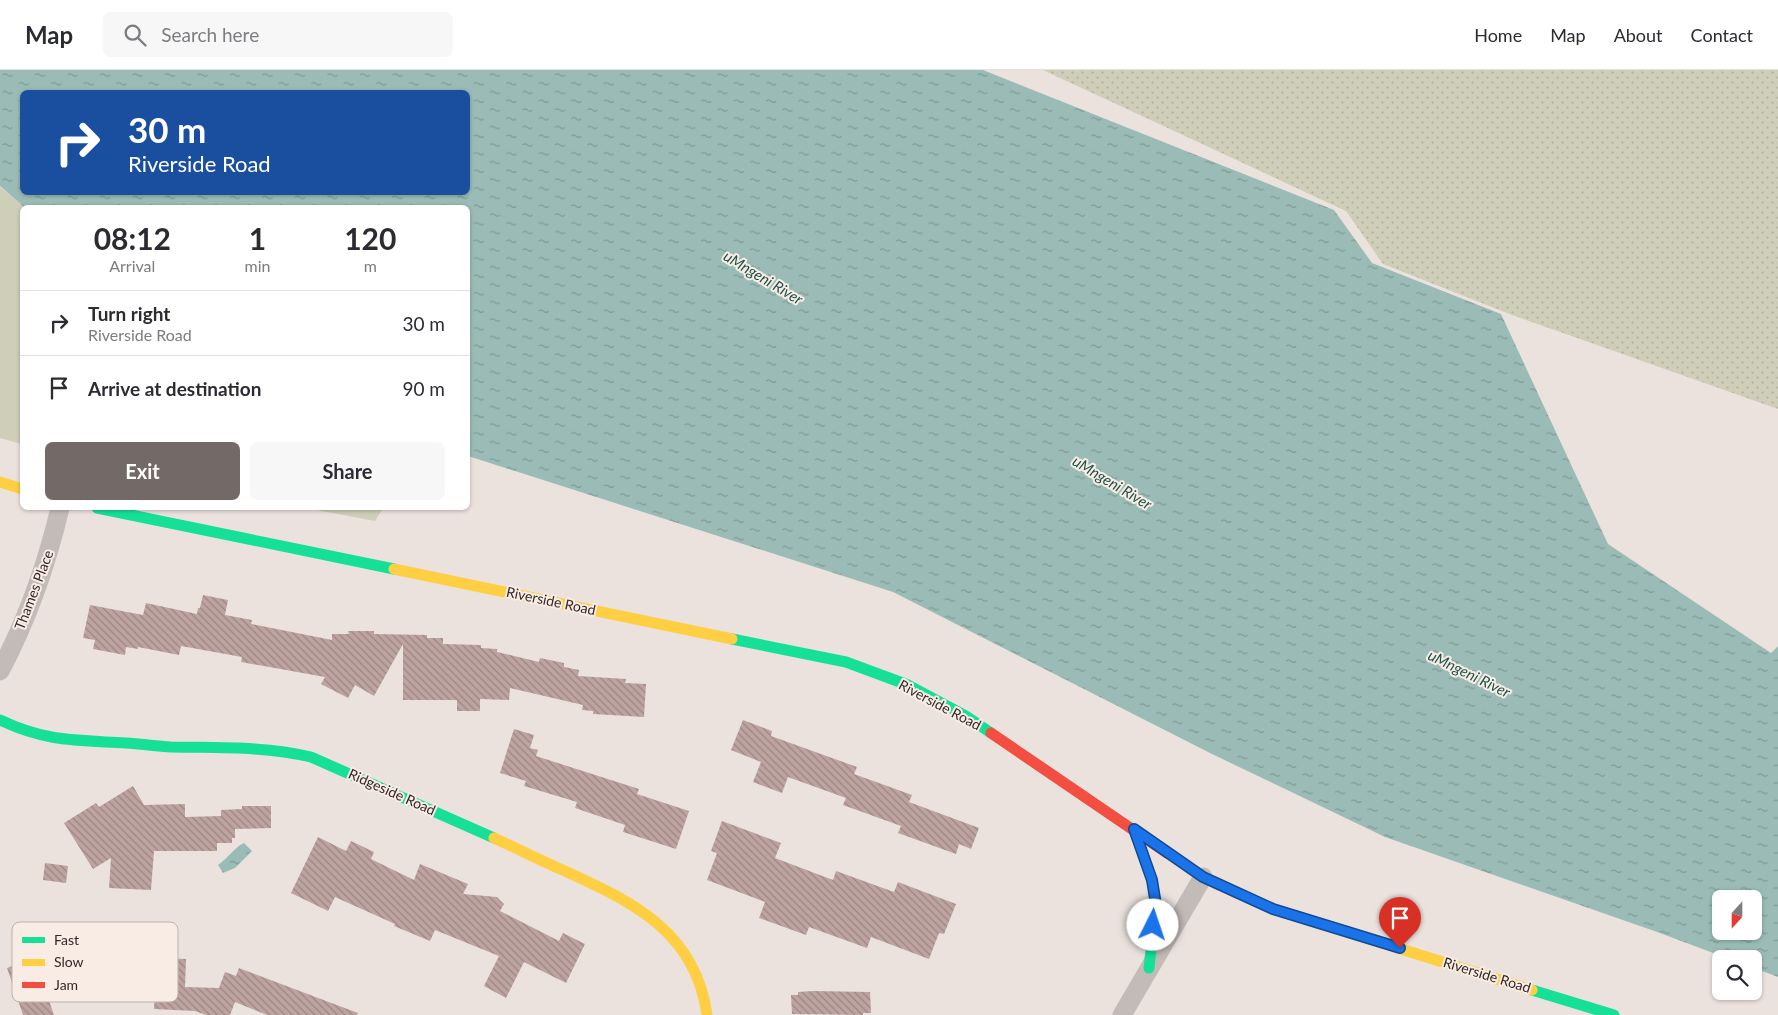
<!DOCTYPE html>
<html lang="en">
<head>
<meta charset="utf-8">
<style>
	body { margin:0; font-family:Lato,sans-serif; background:#f7f7f7; color:#2b2b33; height:100vh; display:flex; flex-direction:column; font-size:19px; white-space:nowrap }
	* { box-sizing:border-box; margin:0 }
	p { font-size:16px; color:#7c7c81 }
	.icon { flex:none; width:28px; height:28px; fill:none; stroke:currentColor; stroke-width:2; stroke-linecap:round; stroke-linejoin:round }
	.map { position:relative; flex:1; overflow:hidden }
	.details { position:absolute; left:20px; top:135px; width:450px; height:305px; display:flex; flex-direction:column; background:#fff; border-radius:8px; box-shadow:0 1px 4px #0004 }
	.details>* { flex:none }
	.guide { position:absolute; left:20px; top:20px; width:450px; height:105px; border-radius:8px; box-shadow:0 1px 4px #0004; background:#1a4fa0; color:#fff; overflow:hidden }
	.needle { width:32px; rotate:201deg }
	.tools { position:absolute; left:1712px; top:820px; display:grid; gap:10px }
	.tools a { display:grid; place-items:center; width:50px; height:50px; border-radius:8px; background:#fff; box-shadow:0 1px 4px #0004; font-size:25px }
	.pin { position:absolute; display:grid; place-items:center; width:42px; height:42px; color:#fff; margin:-51px -21px; border-radius:50% 50% 50% 0; rotate:-45deg; box-shadow:0 0 5px #0007 }
	.pin .icon { rotate:45deg }
	.me { position:absolute; width:55px; margin:-28px; rotate:4deg; stroke-linejoin:round; filter:drop-shadow(0 0 4px #0008) }
	.turn { display:flex; align-items:center; gap:18px; height:105px; padding:0 25px; font-size:22px }
	.turn .icon { width:65px; height:65px; stroke-width:2.5 }
	.turn b { display:block; font-size:35px; line-height:42px }
	.eta { display:flex; justify-content:space-evenly; align-items:center; height:85px; text-align:center }
	.eta b { font-size:30px; font-weight:700; line-height:35px }
	.button { display:flex; gap:10px; margin-top:auto; padding:10px 25px }
	.button a { flex:1; height:58px; border-radius:8px; background:#736966; color:#fff; font-size:20px; font-weight:700; line-height:58px; text-align:center }
	.button a+a { background:#f7f7f7; color:#2b2b33 }
	ul { padding:0; list-style:none }
	li { display:flex; align-items:center; gap:15px; height:65px; padding:0 25px; border-top:1px solid #e1e1e2 }
	li div { flex:1 }
	li b { display:block; font-size:19px }
	li em { font-style:normal }
	header { display:flex; align-items:center; gap:30px; box-sizing:border-box; height:70px; padding:0 25px; background:#fff; border-bottom:1px solid #e1e1e2 }
	header strong { font-size:24px }
	nav { display:flex; gap:28px; margin-inline-start:auto; font-size:18px }
	.search { width:350px; height:45px; background:#f7f7f7; display:flex; align-items:center; gap:12px; box-sizing:border-box; padding:0 18px; border-radius:8px; color:#7c7c81; font-size:19px }
	.map>svg:first-child { display:block }
	.grass { fill:url(#grass-dots) }
	.park { fill:#cfceb9 }
	.water { fill:url(#water-ripples); fill-rule:evenodd }
	.building { fill:url(#building-back-hatch) }
	.lines { fill:none; stroke-linecap:round; stroke-linejoin:round }
	.street { stroke:#c3bbb8; stroke-width:19 }
	.fast { stroke:#16e098; stroke-width:11 }
	.slow { stroke:#ffcf43; stroke-width:11 }
	.jam { stroke:#f24e42; stroke-width:11 }
	.route-casing { stroke:#114b97; stroke-width:12 }
	.route { stroke:#1a73e8; stroke-width:9 }
	.labels { text-anchor:middle; stroke-width:4; stroke-linejoin:round; paint-order:stroke }
	.street-label { font-size:14px; fill:#332826; stroke:#f8ece5 }
	.water-label { font-size:15px; font-style:italic; fill:#1e524d; stroke:#f8ece5 }
	.key { fill:#f8ece5; stroke:#bdb1ac; stroke-width:1 }
	.key-label { font-size:14px; fill:#332826 }
</style>
</head>
<body>
<header>
<strong>Map</strong>
<div class="search"><svg class="icon" aria-label="search" viewBox="0 0 24 24"><circle cx="10" cy="10" r="6"/><path d="M15 15l6 6"/></svg>Search here</div>
<nav><a>Home</a><a>Map</a><a>About</a><a>Contact</a></nav>
</header>
<div class="map">
<svg width="1778" height="945" viewBox="0 0 1778 945">
	<defs>
		<pattern id="grass-dots" width="8" height="8" patternUnits="userSpaceOnUse" patternTransform="scale(1.25)"><rect width="8" height="8" fill="#cfceb9"/><path d="M2 2h.1M6 6h.1" fill="none" stroke="#b2b19f" stroke-width="1.8" stroke-linecap="round"/></pattern>
		<pattern id="water-ripples" width="26" height="14" patternUnits="userSpaceOnUse" patternTransform="scale(1.25)"><rect width="26" height="14" fill="#9bbcb6"/><path d="M2 4q2-2 4 0t4 0M15 11q2-2 4 0t4 0" fill="none" stroke="#7f9994"/></pattern>
		<pattern id="building-back-hatch" width="6" height="6" patternUnits="userSpaceOnUse" patternTransform="scale(1.25)"><rect width="6" height="6" fill="#bea4a0"/><path d="M-1 5l2 2M0 0l6 6M5-1l2 2" fill="none" stroke="#9b8682"/></pattern>
	</defs>
	<rect width="100%" height="100%" fill="#ebe2de"/>
	<polygon class="grass" points="1043,0 1778,0 1778,339 1512,245 1383,194 1346,141"/>
	<g class="park">
		<polygon points="0,117 24,137 22,138 22,374 0,368"/>
		<polygon points="306,438 383,438 375,451"/>
	</g>
	<g class="water">
		<path d="M0 0H983L1334 140 1372 193 1501 244 1608 474 1771 583 1778 576V907L1754 898V889H1729L1660 863 1385 767 1212 684 893 522 468 386V138L24 137 0 116ZM22 22H468V122H22ZM1721 829H1754V861H1721Z"/>
		<path d="M244 773 252 781 235 798 223 803 218 795C228 788 234 778 244 773Z"/>
	</g>
	<g class="building">
		<polygon points="203,525 228,530 225,545 252,550 251,554 332,570 332,564 349,564 348,561 374,561 374,564 427,565 427,568 443,568 443,574 481,575 481,578 497,579 497,582 539,592 540,588 564,593 564,597 579,600 578,606 626,609 625,613 646,614 644,647 593,644 593,641 582,640 583,635 510,618 509,630 480,629 480,641 457,641 457,630 403,630 403,574 374,626 355,615 348,628 321,614 325,607 241,592 242,587 181,576 179,585 138,577 138,579 126,577 125,585 93,579 95,570 83,568 90,535 143,545 146,533 197,544 198,538 200,538"/>
		<polygon points="743,650 772,661 771,666 857,697 854,704 912,725 909,732 979,758 971,779 959,774 956,784 898,763 901,756 843,735 846,728 788,707 782,723 753,712 761,692 731,680"/>
		<polygon points="514,659 534,665 530,678 538,680 536,686 639,719 637,724 689,741 676,779 623,762 625,755 575,738 577,732 524,716 526,711 500,703"/>
		<polygon points="133,716 144,735 185,734 185,747 221,746 221,740 242,739 242,736 271,736 271,758 235,759 235,768 232,768 232,773 217,773 217,781 154,781 151,820 109,818 111,788 93,799 64,753 96,733 99,737"/>
		<polygon points="722,751 781,773 775,788 833,810 836,801 894,822 898,812 956,834 944,864 939,863 929,889 871,867 867,878 809,857 806,865 759,848 765,832 707,810 717,783 711,781"/>
		<polygon points="318,767 346,781 351,771 374,782 371,789 414,810 420,794 468,814 463,824 497,827 504,834 500,841 559,871 563,863 585,874 566,913 524,892 506,928 484,916 499,886 435,860 430,871 394,856 395,854 335,827 328,841 291,823"/>
		<polygon points="45,793 68,796 66,813 43,810"/>
		<polygon points="36,875 40,887 50,883 62,920 47,925 54,945 23,945 7,898 20,893 16,882"/>
		<polygon points="98,879 116,880 116,886 186,889 185,917 219,918 225,902 236,906 239,898 358,943 357,945 267,945 235,932 230,945 206,945 195,941 154,939 155,919 97,916"/>
		<polygon points="813,921 870,922 871,943 863,943 863,945 792,944 791,925 798,925 798,922"/>
	</g>
	<g class="lines">
		<g class="street">
			<path d="M0 601C27 550 47 493 60 438"/>
			<polyline points="1122,945 1203,807"/>
		</g>
		<g class="fast">
			<polyline points="97,438 394,499"/>
			<polyline points="732,569 846,592 908,615 966,646 991,663"/>
			<path d="M0 650C46 672 76 670 126 673 141 674 156 676 171 677 219 678 264 676 311 687L494 768"/>
			<polyline points="1134,759 1152,810 1156,835 1149,898"/>
			<polyline points="1532,920 1614,945"/>
		</g>
		<g class="slow">
			<polyline points="0,412 22,419"/>
			<polyline points="394,499 732,569"/>
			<path d="M494 768C518 779 542 791 567 802 635 833 696 863 707 945"/>
			<polyline points="1167,783 1203,807 1273,839 1532,920"/>
		</g>
		<polyline class="jam" points="991,663 1167,783"/>
	</g>
	<g class="lines">
		<defs>
			<polyline id="route" points="1153,855 1156,835 1152,810 1134,759 1203,807 1273,839 1400,878"/>
		</defs>
		<use href="#route" class="route-casing"/>
		<use href="#route" class="route"/>
	</g>
	<g class="labels">
		<g class="street-label">
			<text transform="translate(34 520) rotate(-69)" y="5">Thames Place</text>
			<text transform="translate(551 531) rotate(12)" y="5">Riverside Road</text>
			<text transform="translate(940 635) rotate(28)" y="5">Riverside Road</text>
			<text transform="translate(392 722) rotate(24)" y="5">Ridgeside Road</text>
			<text transform="translate(1487 905) rotate(17)" y="5">Riverside Road</text>
		</g>
		<g class="water-label">
			<text transform="translate(763 208) rotate(31)" y="5">uMngeni River</text>
			<text transform="translate(1112 413) rotate(31)" y="5">uMngeni River</text>
			<text transform="translate(1469 604) rotate(26)" y="5">uMngeni River</text>
		</g>
	</g>
	<rect x="12" y="852" width="166" height="80" rx="8" class="key"/>
	<rect x="22" y="867" width="23" height="6" fill="#16e098"/>
	<rect x="22" y="889" width="23" height="7" fill="#ffcf43"/>
	<rect x="22" y="912" width="23" height="6" fill="#f24e42"/>
	<g class="key-label">
		<text x="54" y="875">Fast</text>
		<text x="54" y="897">Slow</text>
		<text x="54" y="920">Jam</text>
	</g>
</svg>
<div class="tools">
<a><svg class="needle" viewBox="-14 -14 28 28"><path d="M0-13l5 13h-10z" fill="#e53935"/><path d="M0 13l5-13h-10z" fill="#7c7c81"/></svg></a>
<a><svg class="icon" aria-label="search" viewBox="0 0 24 24"><circle cx="10" cy="10" r="6"/><path d="M15 15l6 6"/></svg></a>
</div>
<div class="pin" style="left:1400px;top:878px;background:#d93025"><svg class="icon" aria-label="arrive" viewBox="0 0 24 24"><path d="M6 21V4h12l-3 4 3 4H6"/></svg></div>
<svg class="me" style="left:1153px;top:855px" viewBox="-20 -20 40 40"><circle r="19" fill="#fff"/><path d="M0-13L10 11 0 6-10 11z" fill="#1a73e8"/></svg>
<div class="guide">
<div class="turn"><svg class="icon" aria-label="right" viewBox="0 0 24 24"><path d="M7 20v-9h11M14 6l5 5-5 5"/></svg><div><b>30 m</b>Riverside Road</div></div>
</div>
<section class="details">
<div class="eta">
<div><b>08:12</b><p>Arrival</p></div>
<div><b>1</b><p>min</p></div>
<div><b>120</b><p>m</p></div>
</div>
<ul>
<li><svg class="icon" aria-label="right" viewBox="0 0 24 24"><path d="M7 20v-9h11M14 6l5 5-5 5"/></svg><div><b>Turn right</b><p>Riverside Road</p></div><em>30 m</em></li>
<li><svg class="icon" aria-label="arrive" viewBox="0 0 24 24"><path d="M6 21V4h12l-3 4 3 4H6"/></svg><div><b>Arrive at destination</b></div><em>90 m</em></li>
</ul>
<div class="button"><a>Exit</a><a>Share</a></div>
</section>
</div>
</body>
</html>
